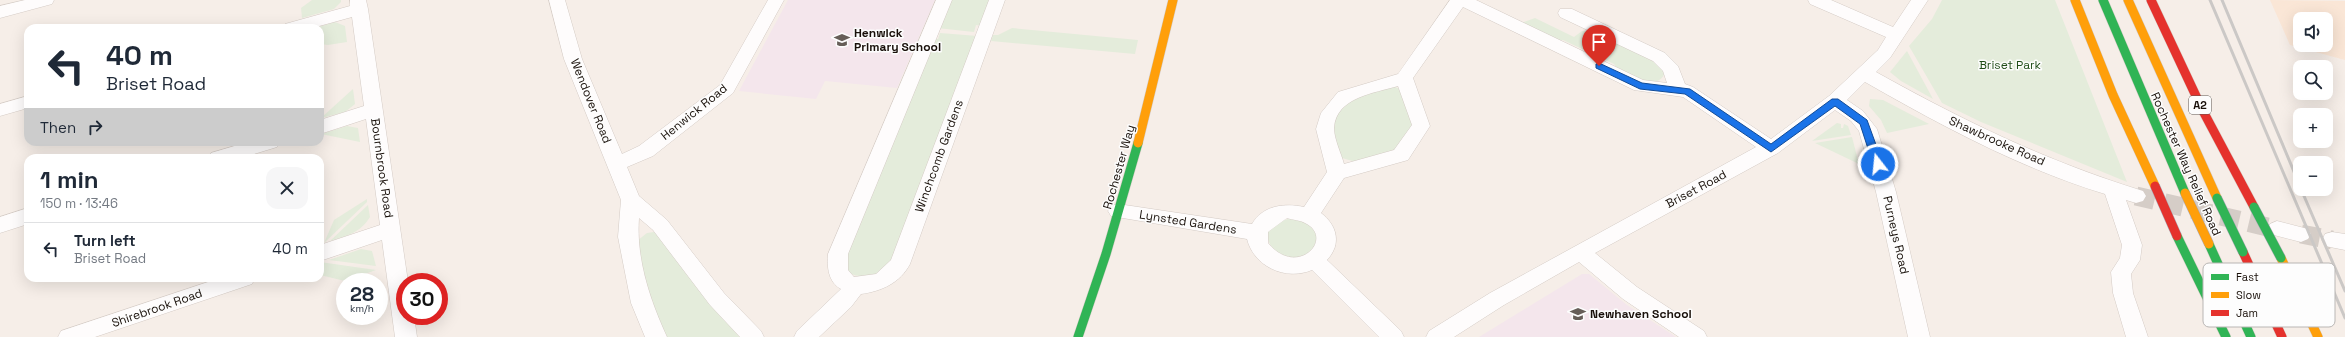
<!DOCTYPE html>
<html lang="en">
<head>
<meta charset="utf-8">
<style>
	body { margin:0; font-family:"Space Grotesk",sans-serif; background:#f6f6f7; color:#1f2937; height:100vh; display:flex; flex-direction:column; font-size:15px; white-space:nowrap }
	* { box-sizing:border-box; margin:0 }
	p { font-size:13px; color:#747a83 }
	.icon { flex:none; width:22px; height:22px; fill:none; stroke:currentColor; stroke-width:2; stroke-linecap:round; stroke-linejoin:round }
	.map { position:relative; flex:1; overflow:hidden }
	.sheet { position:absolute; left:24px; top:154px; width:300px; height:128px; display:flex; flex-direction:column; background:#fff; border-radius:12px; box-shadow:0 4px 16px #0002 }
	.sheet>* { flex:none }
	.guide { position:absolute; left:24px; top:24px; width:300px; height:122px; border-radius:12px; box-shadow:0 4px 16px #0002; background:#fff; color:#1f2937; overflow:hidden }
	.controls { position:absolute; left:2293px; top:12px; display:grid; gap:8px }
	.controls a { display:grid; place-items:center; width:40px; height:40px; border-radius:8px; background:#fff; box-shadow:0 4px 16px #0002; font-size:20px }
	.speed { position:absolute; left:336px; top:273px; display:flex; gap:8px; font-size:20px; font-weight:700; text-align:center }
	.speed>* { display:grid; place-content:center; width:52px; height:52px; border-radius:50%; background:#fff; box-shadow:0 4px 16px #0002; line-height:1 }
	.speed small { font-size:10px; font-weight:400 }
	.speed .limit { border:6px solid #d22; background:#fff; color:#111 }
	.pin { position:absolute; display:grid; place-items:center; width:34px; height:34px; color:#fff; margin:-41px -17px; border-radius:50% 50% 50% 0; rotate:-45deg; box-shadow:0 0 4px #0007 }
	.pin .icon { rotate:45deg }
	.me { position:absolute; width:44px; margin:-22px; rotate:344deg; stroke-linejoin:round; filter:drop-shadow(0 0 3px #0008) }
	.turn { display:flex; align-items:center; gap:14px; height:84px; padding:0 16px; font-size:18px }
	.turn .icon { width:52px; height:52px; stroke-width:2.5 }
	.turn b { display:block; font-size:28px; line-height:34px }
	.then { display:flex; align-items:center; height:38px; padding:0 16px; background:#0003; gap:8px; font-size:15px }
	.round { display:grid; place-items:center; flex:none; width:42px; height:42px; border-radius:12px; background:#f6f6f7 }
	.head { display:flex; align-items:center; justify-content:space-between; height:68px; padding:0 16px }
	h1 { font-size:24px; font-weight:600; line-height:30px }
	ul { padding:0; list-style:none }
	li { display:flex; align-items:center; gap:12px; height:52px; padding:0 16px; border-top:1px solid #e0e1e3 }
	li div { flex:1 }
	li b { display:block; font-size:15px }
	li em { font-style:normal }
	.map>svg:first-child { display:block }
	.built { fill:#fae6d6; fill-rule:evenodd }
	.education { fill:#f4e6ec }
	.green { fill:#e4ecdb }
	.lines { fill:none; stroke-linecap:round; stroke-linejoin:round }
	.street-tunnel { stroke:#d5cdc7; stroke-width:19; stroke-dasharray:19 10; stroke-linecap:butt }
	.street-casing { stroke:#d4cbc5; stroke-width:1 }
	.fast-casing { stroke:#d4cbc5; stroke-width:10 }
	.slow-casing { stroke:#d4cbc5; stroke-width:10 }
	.jam-casing { stroke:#d4cbc5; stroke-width:10 }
	.street { fill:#fefcfc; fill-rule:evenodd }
	.fast { stroke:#30b455; stroke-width:9 }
	.slow { stroke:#ff9f0a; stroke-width:9 }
	.jam { stroke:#e5322d; stroke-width:9 }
	.rail { stroke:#cbc8c6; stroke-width:3 }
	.fast-bridge-casing { stroke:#aba9b5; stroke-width:10; stroke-linecap:butt }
	.slow-bridge-casing { stroke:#aba9b5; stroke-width:10; stroke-linecap:butt }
	.jam-bridge-casing { stroke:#aba9b5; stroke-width:10; stroke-linecap:butt }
	.fast-bridge { stroke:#30b455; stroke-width:9 }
	.slow-bridge { stroke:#ff9f0a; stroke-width:9 }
	.jam-bridge { stroke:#e5322d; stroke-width:9 }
	.route { fill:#1a73e8; stroke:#114b97 }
	.labels { text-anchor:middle; stroke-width:3; stroke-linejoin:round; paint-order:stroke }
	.shield { fill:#fdfdfd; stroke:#5d5753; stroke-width:1 }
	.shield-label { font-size:11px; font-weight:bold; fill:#19100a }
	.poi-label { font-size:12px; font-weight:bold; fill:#19100a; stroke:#fdfdfd; text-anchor:start }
	.park-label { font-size:12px; fill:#204d18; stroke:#fdfdfd }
	.street-label { font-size:12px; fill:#19100a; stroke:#fdfdfd }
	.key { fill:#fdfdfd; stroke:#b9b6b4; stroke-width:1 }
	.key-label { font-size:11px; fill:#19100a }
</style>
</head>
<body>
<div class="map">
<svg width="2345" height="337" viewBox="0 0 2345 337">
	<rect width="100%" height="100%" fill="#f6eee8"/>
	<path class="built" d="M2270 0 2345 1V60L2290 45ZM2300 19H2326V45H2300Z"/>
	<g class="education">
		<polygon points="788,0 935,0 897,88 825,81 816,99 739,91"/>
		<polygon points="1582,274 1589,274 1627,305 1676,337 1479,337"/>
	</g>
	<g class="green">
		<polygon points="312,0 341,0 341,2 334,9 302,18 301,8"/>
		<polygon points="948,0 991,0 982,26 976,25 974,32 937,28"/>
		<polygon points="1942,0 2055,0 2127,182 1981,122 1942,103 1909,46 1932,19"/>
		<path d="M1535 18 1574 37 1582 31H1591L1657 62 1665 73C1657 93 1621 77 1614 64L1563 40H1555L1521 23Z"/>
		<polygon points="335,22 345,26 347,42 328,45 320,44 320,28 315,28"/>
		<polygon points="1012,28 1138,40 1135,54 991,41 993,35 998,35"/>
		<path d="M940 33 978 36 895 262C892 265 888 271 884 273 873 278 857 278 847 272L844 253 933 39H938Z"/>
		<polygon points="1907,51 1933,99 1901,81 1890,72"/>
		<path d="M1393 86 1402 90 1413 124 1395 150 1356 162 1342 158C1331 139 1329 118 1346 102 1353 95 1383 89 1393 86Z"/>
		<polygon points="353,89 355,104 345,112 321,118"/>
		<polygon points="1870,99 1883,100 1929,124 1887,133 1881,120 1869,106"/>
		<polygon points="1837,123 1841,124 1841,128 1843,128 1844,124 1848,126 1851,135 1812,141"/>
		<polygon points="347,126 358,128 360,142 321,134"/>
		<polygon points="1852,137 1859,164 1815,143"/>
		<polygon points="367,199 367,202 324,243 334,220"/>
		<path d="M368 205 370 217C360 233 347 236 330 241Z"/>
		<path d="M1288 219 1305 220 1318 234 1314 253C1308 255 1298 259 1292 258 1276 256 1267 246 1267 231L1281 221Z"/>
		<polygon points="654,232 660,236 743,337 666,337 648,300 637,241 647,233"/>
		<polygon points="361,249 372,251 376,266 329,260"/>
		<polygon points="320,262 376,270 345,281 320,275"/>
	</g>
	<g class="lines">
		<g class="street-tunnel">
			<polyline points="2136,196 2276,229"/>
			<polyline points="2301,234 2332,240"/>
		</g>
		<defs>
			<g id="street">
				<polygon points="25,0 54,0 52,4 0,18 0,6"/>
				<polygon points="350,0 366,0 368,9 408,282 405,282 405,316 414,316 417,337 395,337 382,240 320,261 320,245 380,225 366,119 320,134 320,120 364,106 352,17 312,28 282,28 285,24 350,6"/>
				<path d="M549 0H565L582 59 622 154 639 146 720 85 768 0H784L733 93 653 156 627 167 639 196 667 220 724 293 761 331 764 337H740L710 305 653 230 639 218C636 259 650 300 667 337H645L631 303 618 237 621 200 564 59Z"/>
				<path d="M936 0H952L848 254V270L854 277 876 274 891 260 989 0H1005L910 264C900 283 882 291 861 294L851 307 819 337H794L797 331 841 289C828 282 827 267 828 254Z"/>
				<path d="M1450 0H1476L1643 80 1667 83 1663 71 1653 61 1560 17 1558 13 1560 9H1572L1665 53 1678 66 1685 84 1693 87 1771 139 1829 96 1878 50 1886 37 1810 4 1808 0H1831L1893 27 1911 0H1928L1890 58 1876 72C1964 121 2046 161 2143 191L2146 196 2143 201 2136 203 2126 200 2142 245 2140 260 2131 274 2133 293 2148 337H2126L2113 293 2111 272 2120 258 2122 245 2105 194C2020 168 1942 126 1865 82L1847 100 1863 111 1877 129 1896 192 1930 337H1908L1876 192 1859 131 1851 121 1835 110 1778 153 1595 253 1637 287 1704 331 1707 337H1679L1623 299 1579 262 1504 305 1454 337H1426L1429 331 1490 293 1756 147 1683 97 1634 90 1463 7 1413 78 1430 126 1408 160 1344 178 1321 213C1337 225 1342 244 1327 260L1401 331 1404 337H1379L1312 270C1286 281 1254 267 1247 239L1111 216 1108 211 1111 206 1118 204 1252 224C1263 205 1285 203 1304 207L1327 172 1316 129 1321 113 1338 92 1398 74ZM1398 86 1412 125 1394 150 1344 164C1341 153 1334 139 1334 128 1336 97 1375 93 1398 86ZM1287 218C1293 220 1300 220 1305 223 1336 238 1297 279 1268 243V232Z"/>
				<polygon points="28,96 28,108 0,116 0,104"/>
				<polygon points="248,142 279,142 277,147 241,158 209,158 211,153"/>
				<polygon points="28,208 28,224 0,233 0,217"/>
				<polygon points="2277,221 2308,229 2311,234 2308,239 2301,242 2270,234 2267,229 2270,224"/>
				<polygon points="2332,232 2345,234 2345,250 2325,246 2322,240 2325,234"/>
				<polygon points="220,278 255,278 252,284 95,337 58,337 61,331"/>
			</g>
			<g id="fast">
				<polyline points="2103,0 2185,193"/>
				<polyline points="2177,236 2226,337"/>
				<polyline points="2209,244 2251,337"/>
				<polyline points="1078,337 1106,254 1138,143"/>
			</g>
			<g id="slow">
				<polyline points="2075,0 2113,95 2155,186"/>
				<polyline points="2128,0 2217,198"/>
				<polyline points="1138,143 1173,0"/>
				<polyline points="2281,258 2318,337"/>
			</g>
			<g id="jam">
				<polyline points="2151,0 2203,111 2254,207"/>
				<polyline points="2243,252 2282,337"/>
			</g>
		</defs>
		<use href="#street" class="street-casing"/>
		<use href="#fast" class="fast-casing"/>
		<use href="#slow" class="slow-casing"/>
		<use href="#jam" class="jam-casing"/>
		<use href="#street" class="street"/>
		<use href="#fast" class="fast"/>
		<use href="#slow" class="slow"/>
		<use href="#jam" class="jam"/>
		<g class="rail">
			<polyline points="2210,0 2345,318"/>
			<polyline points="2222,0 2300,186"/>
			<polyline points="2301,189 2345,291"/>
		</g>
		<defs>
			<g id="fast-bridge">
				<polyline points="2217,198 2243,252"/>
				<polyline points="2254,207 2281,258"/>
			</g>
			<polyline id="slow-bridge" points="2185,193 2209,244"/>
			<polyline id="jam-bridge" points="2155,186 2177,236"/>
		</defs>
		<use href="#fast-bridge" class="fast-bridge-casing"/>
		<use href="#slow-bridge" class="slow-bridge-casing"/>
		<use href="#jam-bridge" class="jam-bridge-casing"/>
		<use href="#fast-bridge" class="fast-bridge"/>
		<use href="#slow-bridge" class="slow-bridge"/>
		<use href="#jam-bridge" class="jam-bridge"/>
	</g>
	<polygon class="route" points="1599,63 1642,83 1690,89 1771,144 1832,99 1838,99 1867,120 1883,164 1878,167 1873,164 1860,124 1835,106 1771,152 1685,94 1640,89 1596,68 1596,64"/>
	<defs>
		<symbol id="school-bare" viewBox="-9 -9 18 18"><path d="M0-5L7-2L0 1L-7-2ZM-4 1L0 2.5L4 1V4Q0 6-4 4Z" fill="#665e58" stroke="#fdfdfd" stroke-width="2.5" paint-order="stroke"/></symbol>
	</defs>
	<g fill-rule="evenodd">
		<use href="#school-bare" x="831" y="29" width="22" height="22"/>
		<use href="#school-bare" x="1567" y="303" width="22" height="22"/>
	</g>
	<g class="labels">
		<rect class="shield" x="2189" y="96" width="22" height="18" rx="3"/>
		<g class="shield-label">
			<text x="2200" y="109">A2</text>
		</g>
		<g class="poi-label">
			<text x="854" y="37">Henwick<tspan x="854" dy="14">Primary School</tspan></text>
			<text x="1590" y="318">Newhaven School</text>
		</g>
		<g class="park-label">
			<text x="2010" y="69">Briset Park</text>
		</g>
		<g class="street-label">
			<text transform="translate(591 101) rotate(68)" y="4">Wendover Road</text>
			<text transform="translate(694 112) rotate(-39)" y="4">Henwick Road</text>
			<text transform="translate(1997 141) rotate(24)" y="4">Shawbrooke Road</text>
			<text transform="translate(939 156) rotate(-70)" y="4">Winchcomb Gardens</text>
			<text transform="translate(2186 164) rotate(66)" y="4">Rochester Way Relief Road</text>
			<text transform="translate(1119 167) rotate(-74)" y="4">Rochester Way</text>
			<text transform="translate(382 168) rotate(82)" y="4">Bournbrook Road</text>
			<text transform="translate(1696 189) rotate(-28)" y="4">Briset Road</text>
			<text transform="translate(1188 222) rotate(9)" y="4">Lynsted Gardens</text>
			<text transform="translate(1896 235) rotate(77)" y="4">Purneys Road</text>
			<text transform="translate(157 308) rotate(-19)" y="4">Shirebrook Road</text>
		</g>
	</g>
	<rect x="2203" y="263" width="132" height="64" rx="6" class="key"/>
	<rect x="2211" y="274" width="18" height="6" fill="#30b455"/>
	<rect x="2211" y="292" width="18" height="6" fill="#ff9f0a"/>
	<rect x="2211" y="310" width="18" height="6" fill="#e5322d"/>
	<g class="key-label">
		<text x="2236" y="281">Fast</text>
		<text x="2236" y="299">Slow</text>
		<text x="2236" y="317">Jam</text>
	</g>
</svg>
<div class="controls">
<a><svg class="icon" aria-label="sound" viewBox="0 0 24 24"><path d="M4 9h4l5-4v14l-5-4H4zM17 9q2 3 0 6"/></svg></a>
<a><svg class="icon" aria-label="search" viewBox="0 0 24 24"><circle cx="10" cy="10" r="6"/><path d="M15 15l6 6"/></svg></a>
<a>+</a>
<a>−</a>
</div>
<div class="speed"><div>28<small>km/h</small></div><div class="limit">30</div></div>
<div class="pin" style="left:1599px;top:66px;background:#d93025"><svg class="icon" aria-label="arrive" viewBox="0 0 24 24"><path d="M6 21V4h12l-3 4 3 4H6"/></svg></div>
<svg class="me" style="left:1878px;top:164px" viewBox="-20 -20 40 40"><circle r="17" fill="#1a73e8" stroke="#fff" stroke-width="3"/><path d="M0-11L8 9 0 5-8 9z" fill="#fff"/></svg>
<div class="guide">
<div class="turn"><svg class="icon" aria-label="left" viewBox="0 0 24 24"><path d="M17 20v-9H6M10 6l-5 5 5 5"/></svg><div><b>40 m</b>Briset Road</div></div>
<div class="then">Then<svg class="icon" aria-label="right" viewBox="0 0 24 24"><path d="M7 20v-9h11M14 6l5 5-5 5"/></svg></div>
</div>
<section class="sheet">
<div class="head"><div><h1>1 min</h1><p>150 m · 13:46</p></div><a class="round"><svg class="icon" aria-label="close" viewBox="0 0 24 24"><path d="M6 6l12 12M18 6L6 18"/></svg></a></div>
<ul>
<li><svg class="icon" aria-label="left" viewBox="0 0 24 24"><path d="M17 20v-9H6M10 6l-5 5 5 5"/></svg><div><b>Turn left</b><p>Briset Road</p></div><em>40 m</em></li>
</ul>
</section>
</div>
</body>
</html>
